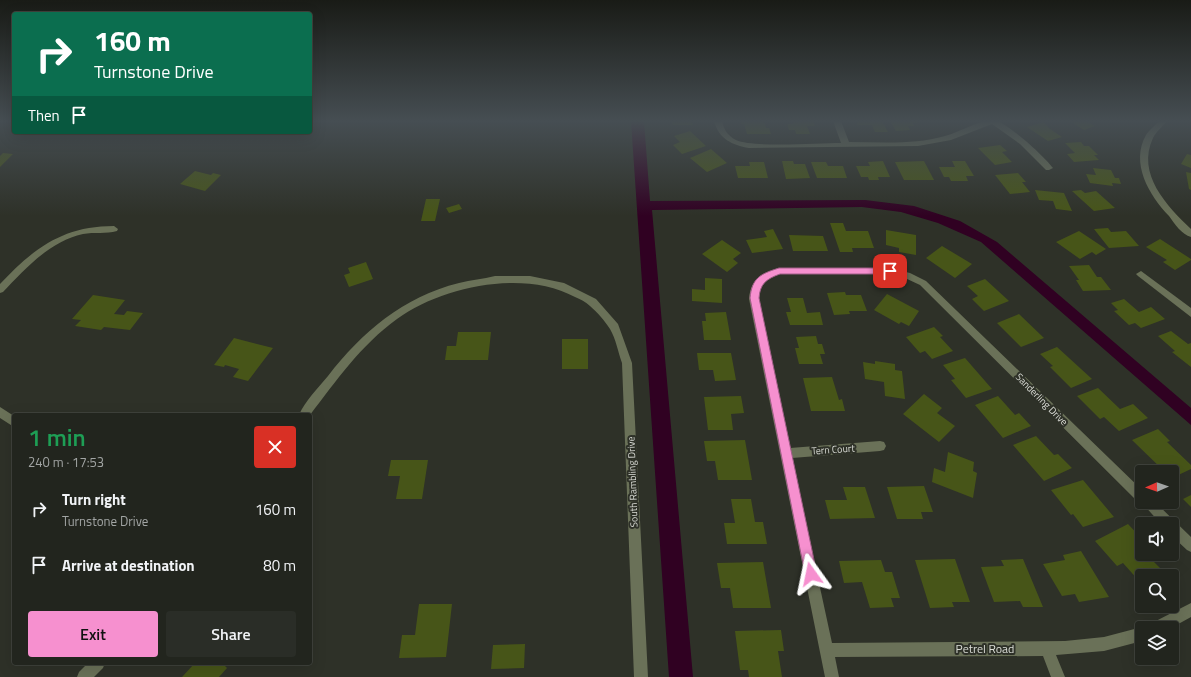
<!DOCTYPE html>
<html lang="en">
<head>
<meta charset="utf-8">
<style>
	body { margin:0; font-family:"Titillium Web",sans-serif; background:#2a2d27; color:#f1f3f6; height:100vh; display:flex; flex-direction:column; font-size:15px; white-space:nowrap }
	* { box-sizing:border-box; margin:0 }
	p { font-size:13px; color:#a2a5a4 }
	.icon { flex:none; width:22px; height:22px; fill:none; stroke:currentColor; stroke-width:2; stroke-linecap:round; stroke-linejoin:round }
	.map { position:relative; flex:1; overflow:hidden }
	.side { position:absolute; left:12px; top:413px; width:300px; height:252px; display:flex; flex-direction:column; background:#22251e; border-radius:4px; box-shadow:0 4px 16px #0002,0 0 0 1px #3f423c }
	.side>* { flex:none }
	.hud { position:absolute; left:12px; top:12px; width:300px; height:122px; border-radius:4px; box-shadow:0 4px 16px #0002,0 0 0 1px #3f423c; background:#0b6e4f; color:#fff; overflow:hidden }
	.needle { width:26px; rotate:268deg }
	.tools { position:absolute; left:1135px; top:465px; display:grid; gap:8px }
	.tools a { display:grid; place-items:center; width:44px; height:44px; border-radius:4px; background:#22251e; box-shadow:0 4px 16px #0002,0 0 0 1px #3f423c; font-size:20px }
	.pin { position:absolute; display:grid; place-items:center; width:34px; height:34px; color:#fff; margin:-17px; border-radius:8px; box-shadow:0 2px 6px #0006 }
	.me { position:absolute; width:44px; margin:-22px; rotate:348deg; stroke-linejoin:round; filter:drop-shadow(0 0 3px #0008) }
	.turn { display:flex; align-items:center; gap:14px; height:84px; padding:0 16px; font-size:18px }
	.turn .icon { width:52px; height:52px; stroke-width:2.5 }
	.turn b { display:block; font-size:28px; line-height:34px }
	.then { display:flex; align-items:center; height:38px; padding:0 16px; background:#0003; gap:8px; font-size:15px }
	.round { display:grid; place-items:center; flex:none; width:42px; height:42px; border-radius:4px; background:#2a2d27 }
	.headline { display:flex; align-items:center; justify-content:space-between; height:68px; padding:0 16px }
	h1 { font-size:24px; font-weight:600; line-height:30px; color:#1e9e55 }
	.button { display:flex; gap:8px; margin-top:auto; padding:8px 16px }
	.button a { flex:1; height:46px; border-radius:4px; background:#f690cf; color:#111; font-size:16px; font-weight:600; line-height:46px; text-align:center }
	.button a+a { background:#2a2d27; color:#f1f3f6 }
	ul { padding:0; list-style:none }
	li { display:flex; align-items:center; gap:12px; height:56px; padding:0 16px }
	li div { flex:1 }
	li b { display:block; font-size:15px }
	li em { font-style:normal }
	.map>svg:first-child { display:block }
	.water { fill:#300122 }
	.building { fill:#475518 }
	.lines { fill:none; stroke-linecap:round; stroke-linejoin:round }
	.minor { fill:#6a7158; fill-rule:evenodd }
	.route { fill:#f690cf; stroke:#a05e87 }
	.labels { text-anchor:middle; stroke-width:4; stroke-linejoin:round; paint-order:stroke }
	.street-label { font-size:10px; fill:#dbddd7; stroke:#2e3128 }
	.near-street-label { font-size:12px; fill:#dbddd7; stroke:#2e3128 }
</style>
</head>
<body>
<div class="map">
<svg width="1191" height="677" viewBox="0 0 1191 677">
	<rect width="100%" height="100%" fill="#2e3128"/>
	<polygon class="water" points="631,121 644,121 650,201 865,200 914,206 960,221 997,242 1191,408 1191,425 981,242 938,223 901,212 862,207 652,210 693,677 669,677"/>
	<g class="building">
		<polygon points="672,121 692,121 693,125 673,125"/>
		<polygon points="740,121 764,121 766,128 769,128 771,134 747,134 744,124 741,124"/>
		<polygon points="792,121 813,121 815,126 807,126 810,134 796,134 795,130 789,130 787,124 793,124"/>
		<polygon points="856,121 882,121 888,132 875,132 872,125 858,125"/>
		<polygon points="890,121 917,121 919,123 913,123 914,126 908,126 910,130 896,131"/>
		<polygon points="1070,121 1087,121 1095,126 1084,130"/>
		<polygon points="1043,122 1050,129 1062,137 1048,141 1027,127"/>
		<polygon points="690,131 706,146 682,154 673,145 680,142 674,136"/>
		<polygon points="1081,142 1084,146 1089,146 1098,155 1094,155 1099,160 1074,162 1067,154 1075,153 1065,143"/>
		<polygon points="1000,145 1007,151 1002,152 1012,162 995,165 978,148"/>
		<polygon points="711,149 727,163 707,172 690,158"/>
		<polygon points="3,153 13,154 0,167 0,156"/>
		<polygon points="1187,154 1191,155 1191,168 1181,164"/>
		<polygon points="782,161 793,161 794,164 805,164 810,178 786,179"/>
		<polygon points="883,161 890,177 878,177 879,180 869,180 868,177 861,177 856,166 870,166 868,162"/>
		<polygon points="924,161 934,180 904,180 895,162"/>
		<polygon points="952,161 965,161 974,176 966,176 968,181 951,181 949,177 944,177 939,167 955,167"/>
		<polygon points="749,162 764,162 768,178 738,178 735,166 750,166"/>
		<polygon points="811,162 826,162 828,166 843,166 847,178 817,178"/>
		<polygon points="1093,168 1111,170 1115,178 1119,178 1121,184 1112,183 1113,186 1090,183 1086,174 1096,175"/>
		<polygon points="195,171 211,175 213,173 221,175 205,191 180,184"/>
		<polygon points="1186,172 1191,173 1191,190 1189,189"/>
		<polygon points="1018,173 1026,182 1022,182 1030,192 1010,194 995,175"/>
		<polygon points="1035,190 1064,193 1072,211 1056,209 1053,201 1039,200"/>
		<polygon points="1081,190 1085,193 1096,191 1115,208 1094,211 1072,191"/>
		<polygon points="426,199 440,199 435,221 421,221"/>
		<polygon points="459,204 462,209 449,213 446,208"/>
		<polygon points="830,223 843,223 846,231 868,231 874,248 852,248 853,252 840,252"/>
		<polygon points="1108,228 1111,232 1126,231 1139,246 1109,248 1094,229"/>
		<polygon points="773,229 783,249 752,253 746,240 767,237 764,231"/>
		<polygon points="886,230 916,235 916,255 899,252 899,248 886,245"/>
		<polygon points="1079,231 1106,249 1096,255 1092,252 1080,259 1056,242"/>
		<polygon points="789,235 823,236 828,251 793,251"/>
		<polygon points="1160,239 1191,259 1191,260 1175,270 1163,262 1167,260 1146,247"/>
		<polygon points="722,240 741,253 733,259 738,263 727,272 702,254"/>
		<polygon points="942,246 972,264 955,278 926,258"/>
		<polygon points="366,262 373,279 349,287 344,275 350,273 348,268"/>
		<polygon points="1089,265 1097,277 1101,277 1111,290 1083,291 1076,280 1079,280 1069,266"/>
		<polygon points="705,278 722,279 722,303 692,301 692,289 705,290"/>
		<polygon points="985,279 1009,301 984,311 972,299 978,296 967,286"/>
		<polygon points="845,292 846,295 861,295 867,311 849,311 850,314 834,315 827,293"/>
		<polygon points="887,294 919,311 909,326 901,322 899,324 874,310"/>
		<polygon points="93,295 125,300 114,314 124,315 127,311 143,313 130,330 104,327 101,330 75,326 81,320 72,319"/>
		<polygon points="787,298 803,298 807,313 820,312 823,325 790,325 786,312 791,312"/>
		<polygon points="1124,299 1139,312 1151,307 1165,319 1141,328 1135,323 1129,325 1114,311 1118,310 1111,303"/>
		<polygon points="726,312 731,340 704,340 702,321 706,321 705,313"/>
		<polygon points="1019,314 1044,338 1021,347 997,323"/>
		<polygon points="934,327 943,336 940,337 953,351 932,359 925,351 920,353 906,337"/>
		<polygon points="1171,331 1188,344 1191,343 1191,367 1172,352 1175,351 1158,336"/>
		<polygon points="458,332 491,332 488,360 445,360 447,346 456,346"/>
		<polygon points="816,336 818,344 822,344 825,354 820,354 823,364 799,364 795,348 799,348 796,337"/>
		<polygon points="234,338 273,348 248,381 233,377 239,369 225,365 224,367 214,365"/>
		<rect x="562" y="339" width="26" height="30"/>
		<polygon points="1057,347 1092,379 1071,388 1050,367 1053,366 1040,354"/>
		<polygon points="697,353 731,353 736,380 715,381 713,370 699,370"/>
		<polygon points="965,358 992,389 966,398 951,380 955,379 943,365"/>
		<polygon points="875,361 895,364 895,370 902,371 905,399 885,396 884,382 865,379 863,362 875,364"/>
		<polygon points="832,377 839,400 842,399 845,411 811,411 803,378"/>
		<polygon points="1098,388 1120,409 1133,404 1148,418 1119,431 1104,417 1100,419 1077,396"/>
		<polygon points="924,394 942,408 937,413 955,426 939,442 903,414"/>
		<polygon points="741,396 744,413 731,414 733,430 708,430 704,397"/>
		<polygon points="998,396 1015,415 1019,413 1031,426 1003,438 975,405"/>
		<polygon points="1158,429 1170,441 1167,442 1191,465 1191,469 1172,478 1172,472 1165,472 1132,440"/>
		<polygon points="1036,436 1054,455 1058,454 1072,468 1044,481 1013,445"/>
		<polygon points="745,440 752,480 718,480 715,461 707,461 704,441"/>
		<polygon points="948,452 974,462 973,471 977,473 973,498 932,482 934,468 945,472"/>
		<polygon points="391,460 428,460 422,499 396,499 400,476 388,476"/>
		<polygon points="1083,480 1114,517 1083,527 1073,514 1071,515 1051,490"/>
		<polygon points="924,486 933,512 921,512 923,519 897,519 887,487"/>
		<polygon points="843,487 865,487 875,518 830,519 825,500 847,500"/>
		<polygon points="1191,495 1191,507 1183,499"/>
		<polygon points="731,499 751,499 755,522 763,522 767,544 727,544 724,523 735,523"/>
		<polygon points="1128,524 1142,539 1142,544 1139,546 1142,549 1142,554 1146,554 1162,570 1151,576 1142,576 1142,581 1140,582 1123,563 1117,566 1095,541"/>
		<polygon points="1081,551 1109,597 1079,602 1075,594 1062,596 1043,564 1065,560 1063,555"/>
		<polygon points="955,559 970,602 952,602 954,607 930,608 915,560"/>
		<polygon points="1023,559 1043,607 1023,607 1020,601 994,602 981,567 1004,566 1001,560"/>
		<polygon points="881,560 885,572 892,572 900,598 891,598 894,607 870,608 862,582 844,583 839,561"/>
		<polygon points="763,562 771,608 733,608 730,588 721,588 717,563"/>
		<polygon points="419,604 452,604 446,657 399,658 402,635 415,635"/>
		<polygon points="781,630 784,651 778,651 782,677 749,677 748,670 740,670 735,631"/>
		<polygon points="525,644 524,668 491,669 493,645"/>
		<polygon points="195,663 222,663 227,668 219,677 182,677"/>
	</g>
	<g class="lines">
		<g class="minor">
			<path d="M714 121H722C724 130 728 136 736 140 754 148 818 143 841 143L833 121H841L849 142C881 142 914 145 945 136 959 133 984 117 997 121 1011 126 1044 156 1053 168L1049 170H1046L1020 144 992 124 951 140 918 146 749 148C732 145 719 139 714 121Z"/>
			<path d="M1159 121H1167C1162 127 1156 132 1153 138 1136 174 1167 206 1191 229V237C1182 235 1174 223 1169 216 1149 195 1130 163 1146 135 1149 130 1155 126 1159 121Z"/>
			<path d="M114 226 118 229 117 231C106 234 94 232 83 234 50 241 25 269 3 292L0 293V284C34 248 63 226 114 226Z"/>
			<path d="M779 268H890L910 273 926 281 1142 490V502H1155L1191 537V552L1187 550 1172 536V524H1161L1142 503 1138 502 920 285 905 278 890 274H779C766 279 759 285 759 299L790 448 880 441 884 442 886 446 884 450 880 451 792 458 832 643 1065 641 1104 637 1142 627 1144 628H1142V641L1104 651 1056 655 1065 677H1051L1043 656 835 657 839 677H825L749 299C750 280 762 273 779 268Z"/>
			<polygon points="1141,271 1191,308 1191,317 1138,276 1136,274"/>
			<path d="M495 276H530L564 283 596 299 618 324 632 363 648 677H634L622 363C618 352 616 339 610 329 605 321 597 312 590 306 586 302 580 299 575 297 524 269 442 286 397 319 361 345 336 381 310 415H299C305 401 318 388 328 376 362 332 403 297 459 283 471 280 483 279 495 276Z"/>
			<polygon points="0,407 14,416 14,427 0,418"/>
			<polygon points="1191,603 1191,617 1171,628 1150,628 1152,623"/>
			<polygon points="88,663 105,663 103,668 94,677 77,677 79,672"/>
		</g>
	</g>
	<linearGradient id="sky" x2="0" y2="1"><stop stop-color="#191b16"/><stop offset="0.56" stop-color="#464e53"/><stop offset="1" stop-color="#464e53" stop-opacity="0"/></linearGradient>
	<rect width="1191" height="216" fill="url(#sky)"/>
	<path class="route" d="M779 268H890L894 271 890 274H780C766 279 760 284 759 298L817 574 815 578 811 580 807 578 805 574 750 298C752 278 760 274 779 268Z"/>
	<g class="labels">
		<g class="street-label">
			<text transform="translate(1042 399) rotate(45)" y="4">Sanderling Drive</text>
			<text transform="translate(833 449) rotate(-4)" y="4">Tern Court</text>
			<text transform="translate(632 482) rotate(-92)" y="4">South Rambling Drive</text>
		</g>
		<g class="near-street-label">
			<text x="985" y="653">Petrel Road</text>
		</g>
	</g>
</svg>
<div class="tools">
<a><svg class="needle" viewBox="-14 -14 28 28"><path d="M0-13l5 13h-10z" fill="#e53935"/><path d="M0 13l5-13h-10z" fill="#a2a5a4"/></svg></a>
<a><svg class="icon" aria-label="sound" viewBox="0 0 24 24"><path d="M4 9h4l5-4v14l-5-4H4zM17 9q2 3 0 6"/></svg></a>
<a><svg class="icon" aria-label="search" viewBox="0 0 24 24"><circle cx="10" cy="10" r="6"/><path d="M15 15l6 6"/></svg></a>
<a><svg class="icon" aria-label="layers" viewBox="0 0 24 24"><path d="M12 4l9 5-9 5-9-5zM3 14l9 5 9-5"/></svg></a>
</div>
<div class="pin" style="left:890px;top:271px;background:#d93025"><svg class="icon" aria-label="arrive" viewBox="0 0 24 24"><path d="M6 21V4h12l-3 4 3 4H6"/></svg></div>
<svg class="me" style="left:811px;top:574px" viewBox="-20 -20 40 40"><path d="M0-17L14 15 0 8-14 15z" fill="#f690cf" stroke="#fff" stroke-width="4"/></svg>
<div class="hud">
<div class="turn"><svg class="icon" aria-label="right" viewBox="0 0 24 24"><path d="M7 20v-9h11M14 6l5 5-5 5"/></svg><div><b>160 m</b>Turnstone Drive</div></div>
<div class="then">Then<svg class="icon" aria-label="arrive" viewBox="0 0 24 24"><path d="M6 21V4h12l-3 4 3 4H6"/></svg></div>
</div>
<section class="side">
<div class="headline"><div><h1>1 min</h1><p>240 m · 17:53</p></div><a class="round" style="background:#d93025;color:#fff"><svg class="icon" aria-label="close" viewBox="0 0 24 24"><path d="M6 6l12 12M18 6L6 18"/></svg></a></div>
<ul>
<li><svg class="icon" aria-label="right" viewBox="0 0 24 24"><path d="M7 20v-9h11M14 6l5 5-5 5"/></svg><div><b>Turn right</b><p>Turnstone Drive</p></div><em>160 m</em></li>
<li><svg class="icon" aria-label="arrive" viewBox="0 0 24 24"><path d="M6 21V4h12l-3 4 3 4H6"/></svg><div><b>Arrive at destination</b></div><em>80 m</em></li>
</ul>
<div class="button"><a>Exit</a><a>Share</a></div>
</section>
</div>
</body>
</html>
